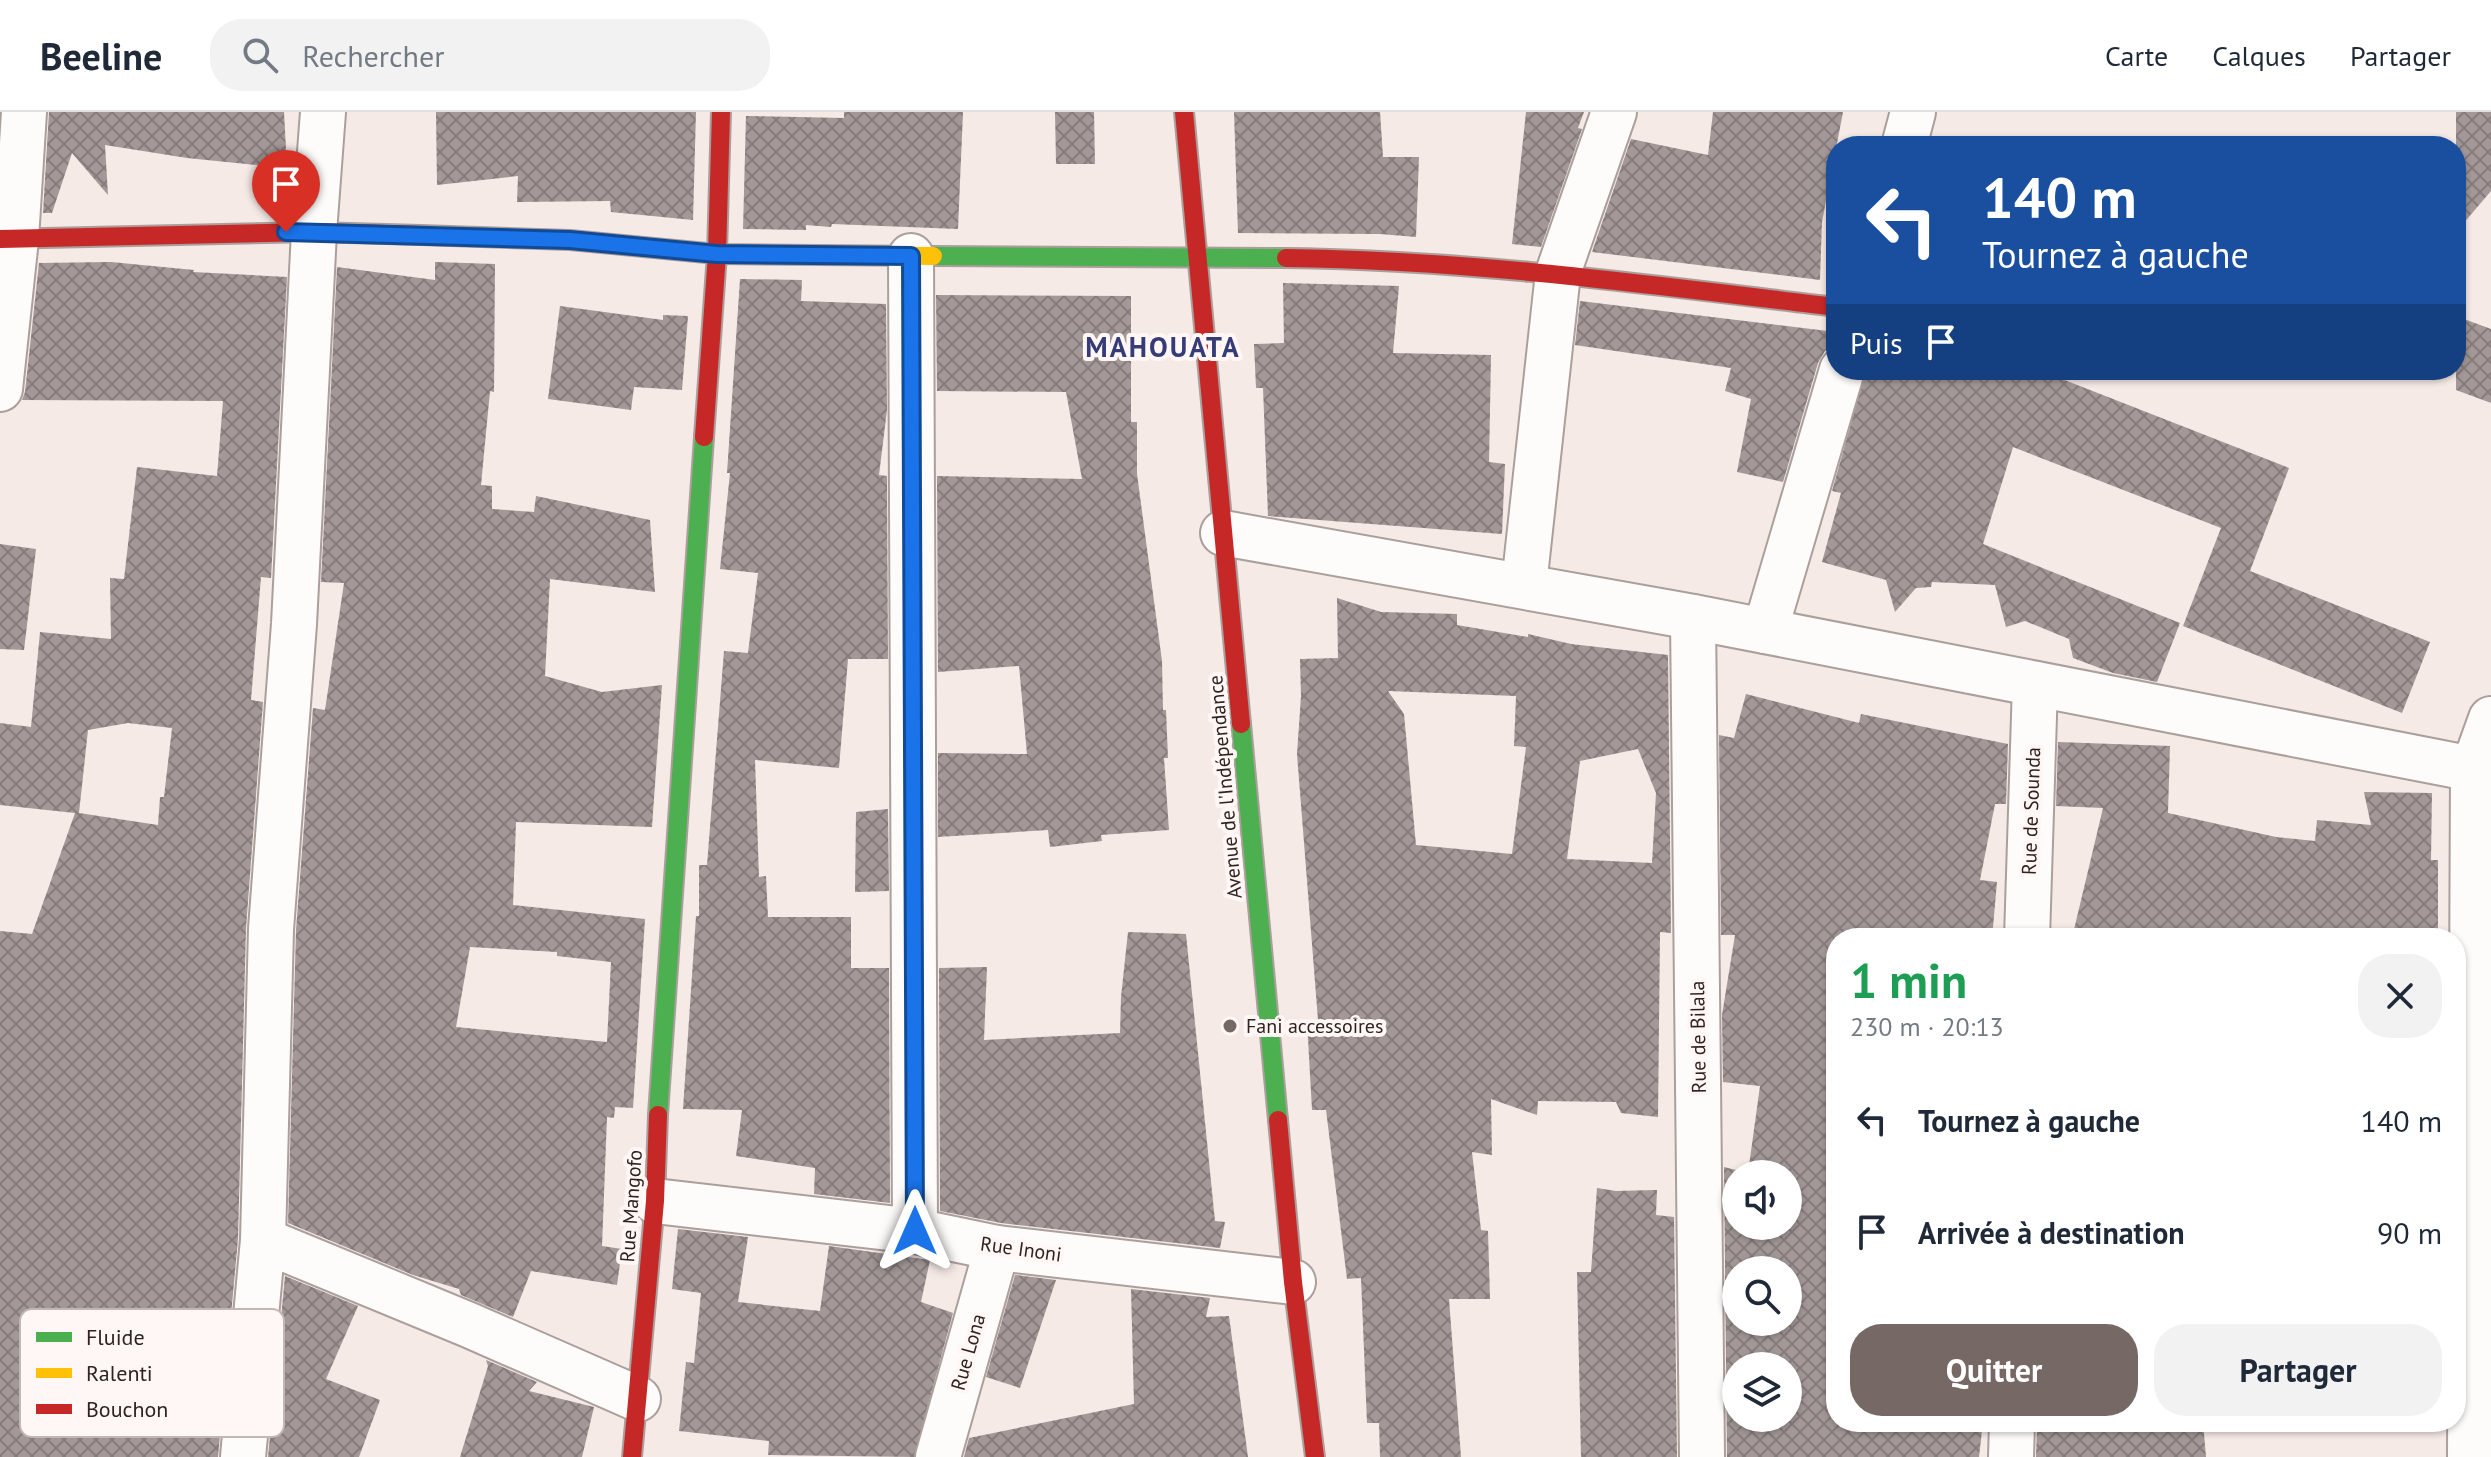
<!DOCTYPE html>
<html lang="fr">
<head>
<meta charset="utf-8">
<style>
	body { margin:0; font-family:"PT Sans",sans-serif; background:#f2f2f3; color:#1f2937; height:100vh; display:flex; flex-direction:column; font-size:30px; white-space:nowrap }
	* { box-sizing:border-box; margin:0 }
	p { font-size:26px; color:#747a83 }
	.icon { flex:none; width:44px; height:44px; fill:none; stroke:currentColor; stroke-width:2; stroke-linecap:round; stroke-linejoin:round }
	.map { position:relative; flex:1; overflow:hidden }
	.details { position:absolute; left:1826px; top:816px; width:640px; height:504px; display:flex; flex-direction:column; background:#fff; border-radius:32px; box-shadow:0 2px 6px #0004 }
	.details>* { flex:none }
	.top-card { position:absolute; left:1826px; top:24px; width:640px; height:244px; border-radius:32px; box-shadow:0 2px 6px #0004; background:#1a4fa0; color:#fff; overflow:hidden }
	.fabs { position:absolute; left:1722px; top:1048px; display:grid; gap:16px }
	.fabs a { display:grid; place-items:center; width:80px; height:80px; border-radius:50%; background:#fff; box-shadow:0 2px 6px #0004; font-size:40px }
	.pin { position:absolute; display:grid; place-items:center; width:68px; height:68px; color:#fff; margin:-82px -34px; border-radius:50% 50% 50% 0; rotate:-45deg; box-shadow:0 0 8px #0007 }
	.pin .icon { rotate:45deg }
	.me { position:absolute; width:88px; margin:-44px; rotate:0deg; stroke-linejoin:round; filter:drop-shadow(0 0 6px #0008) }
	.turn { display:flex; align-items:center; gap:28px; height:168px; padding:0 24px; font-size:36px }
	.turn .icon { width:104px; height:104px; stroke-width:2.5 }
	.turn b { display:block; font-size:56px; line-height:68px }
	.then { display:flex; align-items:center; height:76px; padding:0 24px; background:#0003; gap:16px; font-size:30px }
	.round { display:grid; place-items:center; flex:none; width:84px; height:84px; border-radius:32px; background:#f2f2f3 }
	.headline { display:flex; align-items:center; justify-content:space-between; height:136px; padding:0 24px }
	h1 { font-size:48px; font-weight:700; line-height:60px; color:#1e9e55 }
	.cta { display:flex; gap:16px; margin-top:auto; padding:16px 24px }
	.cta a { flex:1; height:92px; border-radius:32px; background:#756865; color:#fff; font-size:32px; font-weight:700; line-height:92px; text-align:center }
	.cta a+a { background:#f2f2f3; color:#1f2937 }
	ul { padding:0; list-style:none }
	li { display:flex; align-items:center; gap:24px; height:112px; padding:0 24px }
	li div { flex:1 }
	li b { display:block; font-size:30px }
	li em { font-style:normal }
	header { display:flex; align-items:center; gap:48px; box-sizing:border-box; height:112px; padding:0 40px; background:#fff; border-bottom:2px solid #e0e1e3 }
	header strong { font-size:38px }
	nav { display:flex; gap:44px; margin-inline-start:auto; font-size:28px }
	.search { width:560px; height:72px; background:#f2f2f3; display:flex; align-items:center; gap:20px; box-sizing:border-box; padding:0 28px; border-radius:32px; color:#747a83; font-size:30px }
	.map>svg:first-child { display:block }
	.building { fill:url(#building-cross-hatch); fill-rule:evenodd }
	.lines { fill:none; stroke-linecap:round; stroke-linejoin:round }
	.street-casing { stroke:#ab9f9c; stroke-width:48 }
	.fast-casing { stroke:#ab9f9c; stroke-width:22 }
	.slow-casing { stroke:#ab9f9c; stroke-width:22 }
	.jam-casing { stroke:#ab9f9c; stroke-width:22 }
	.street { stroke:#fefcfb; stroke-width:44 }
	.fast { stroke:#4caf50; stroke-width:18 }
	.slow { stroke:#ffc107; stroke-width:18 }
	.jam { stroke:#c62828; stroke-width:18 }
	.route-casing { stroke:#114b97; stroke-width:20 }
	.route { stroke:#1a73e8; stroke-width:14 }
	.poi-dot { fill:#756865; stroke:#fff7f5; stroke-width:3 }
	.labels { text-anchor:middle; stroke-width:8; stroke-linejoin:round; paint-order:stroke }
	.street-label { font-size:20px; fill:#2f221f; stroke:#fff7f5 }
	.poi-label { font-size:20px; fill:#2f221f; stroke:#fff7f5; text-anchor:start }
	.district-label { font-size:28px; font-weight:bold; letter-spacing:2px; fill:#363c77; stroke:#fff7f5 }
	.key { fill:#fff7f5; stroke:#c1b7b5; stroke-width:2 }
	.key-label { font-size:22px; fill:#2f221f }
</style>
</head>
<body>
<header>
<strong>Beeline</strong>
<div class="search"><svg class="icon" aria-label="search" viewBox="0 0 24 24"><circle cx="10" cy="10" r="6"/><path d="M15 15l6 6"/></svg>Rechercher</div>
<nav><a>Carte</a><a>Calques</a><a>Partager</a></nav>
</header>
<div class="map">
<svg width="2491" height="1345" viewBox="0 0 2491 1345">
	<defs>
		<pattern id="building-cross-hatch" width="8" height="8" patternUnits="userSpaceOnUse" patternTransform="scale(2)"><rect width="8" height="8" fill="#a39897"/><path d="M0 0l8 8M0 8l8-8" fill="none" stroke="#857c7b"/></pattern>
	</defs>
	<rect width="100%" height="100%" fill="#f6eae7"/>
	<g class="building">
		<polygon points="49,0 284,0 287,56 187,46 105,33 108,83 72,41 52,101 43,101"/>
		<polygon points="436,0 696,0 693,108 611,100 610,89 517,90 518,64 437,73"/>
		<polygon points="844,0 963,0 958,117 832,112 831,115 806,113 806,118 743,117 746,4 844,6"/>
		<polygon points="1055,0 1094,0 1095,52 1056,52"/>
		<polygon points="1234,0 1380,0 1383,45 1419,45 1416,125 1380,122 1238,121"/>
		<polygon points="1526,0 1584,0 1578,16 1582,17 1541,135 1512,132"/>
		<polygon points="1713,0 1843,0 1822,110 1820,168 1592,140 1631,27 1708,43"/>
		<polygon points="2456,0 2491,0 2491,79 2456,120"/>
		<path d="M111 150 194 158 193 160 287 165 271 466 261 465 251 588 263 590 246 816 238 1127 218 1345H0V819L32 822 75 701 0 693V611L31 615 40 520 111 527 110 466 124 467 137 355 217 364 223 289 22 288 25 280 39 151ZM128 611 172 616 164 685H160L158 713 79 701 88 618Z"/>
		<path d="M435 150 495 152 494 280 490 279 481 373 492 374V397L534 400 536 384 650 408 655 480 550 467 545 564 602 580 662 573 652 715 516 710 513 793 645 807 633 996 615 995 614 1006 607 1005 602 1134 622 1137 617 1173 531 1159 513 1205 461 1183 459 1177 413 1163 288 1111 296 818 313 596 325 598 344 471 321 470 337 155 435 168ZM470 835 557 840V844L611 850 607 930 456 915Z"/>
		<polygon points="740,167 802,168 801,189 886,192 887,298 879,363 887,364 888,547 848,547 839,656 755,648 759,765 766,764 768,805 851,805 851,856 889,856 890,1091 814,1082 815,1056 736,1044 742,998 683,997 696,804 699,804 699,753 707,753 724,539 748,541 758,461 720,457 730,361 727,361"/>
		<polygon points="1283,171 1399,174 1393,241 1491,243 1489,350 1505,352 1502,422 1268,404 1263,276 1256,276 1254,232 1284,231"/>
		<polygon points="936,183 1131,184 1131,310 1137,310 1137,362 1162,549 1163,598 1166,598 1168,646 1164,646 1169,718 1101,723 1102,729 1050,735 1048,718 938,725 938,641 1027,642 1019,554 938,560 937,364 1082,367 1066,280 937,279"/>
		<polygon points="1580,189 1836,220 1836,234 1825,239 1818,251 1783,370 1737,360 1751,287 1725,279 1731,256 1575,233"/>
		<polygon points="560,194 663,208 663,203 688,204 682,278 634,275 631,298 548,287"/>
		<polygon points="2456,204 2491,217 2491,291 2456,278"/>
		<polygon points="1866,258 2039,258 2289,356 2250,459 2430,530 2402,601 2183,514 2221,416 2013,335 1983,432 2180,511 2157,570 2113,561 2073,546 2069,527 2025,509 2006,515 1995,473 1932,470 1931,475 1916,476 1895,500 1886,468 1822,450 1841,381 1832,379"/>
		<polygon points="0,432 36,437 24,538 0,537"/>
		<path d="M1337 486 1381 500 1457 502V513L1528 525V522L1571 532 1668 543 1671 821 1660 820 1658 1005 1621 1001 1616 990 1538 989 1537 1003 1491 987 1492 1043 1472 1040 1481 1118 1488 1119 1490 1187H1449L1461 1345H1380L1379 1311H1367L1361 1166 1347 1167 1326 998H1312L1307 909 1318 908 1297 642 1301 584 1300 547 1338 546ZM1388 579 1516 584 1514 634 1526 635 1512 742 1416 733 1404 602ZM1638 637 1656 681 1652 751 1567 747 1580 649Z"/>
		<path d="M1746 582 1859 611 1861 602 2008 632 2006 692H1995L1980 768 1997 770 1992 826H1836V1310H1983L1979 1345H1727L1724 1055 1748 1061 1760 974 1723 970 1722 903 1735 823H1721L1719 623 1734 626ZM1736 1062H1788V1114H1736ZM1736 1158H1788V1210H1736ZM1736 1254H1788V1306H1736Z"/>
		<polygon points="2058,630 2170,634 2168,701 2276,725 2315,729 2317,708 2371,713 2364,680 2432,681 2431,748 2438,748 2438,826 2072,826 2103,696 2056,694"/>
		<polygon points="888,697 889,779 855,780 856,700"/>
		<polygon points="1128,820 1186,822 1215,1109 1225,1110 1220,1136 1001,1111 940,1099 939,856 987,855 984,928 1120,921 1121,885"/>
		<polygon points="1597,1076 1616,1079 1657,1078 1656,1103 1674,1105 1677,1345 1581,1345 1577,1160 1591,1160"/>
		<polygon points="678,1117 748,1125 738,1190 820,1199 829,1134 930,1148 921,1190 953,1201 914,1345 768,1343 769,1329 679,1319 686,1250 694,1251 701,1181 672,1177"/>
		<polygon points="1015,1163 1056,1168 1020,1276 986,1265"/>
		<polygon points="285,1164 358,1194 326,1267 380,1288 359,1345 268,1345"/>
		<polygon points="1131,1177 1210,1186 1206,1205 1229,1204 1248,1345 964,1345 969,1326 1134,1292"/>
		<polygon points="486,1248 537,1270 529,1279 594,1295 582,1345 460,1345 488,1254"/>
		<polygon points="2203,1310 2206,1345 2036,1345 2037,1312"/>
	</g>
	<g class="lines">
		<defs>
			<g id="street">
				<polyline points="1904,34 1913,0"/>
				<polyline points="911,144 915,1119"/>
				<polyline points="0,277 16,127 24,0"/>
				<polyline points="1223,421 1693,505 2473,657"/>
				<polyline points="1524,473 1558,161 1614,0"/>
				<polyline points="1693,505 1702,1345"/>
				<polyline points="1765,519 1842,258"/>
				<polyline points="2027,826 2035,572"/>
				<polyline points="655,1089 915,1119 997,1136 1293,1170"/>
				<polyline points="263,1128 469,1213 638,1287"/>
				<polyline points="243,1345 263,1128 271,817 294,512 314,120 323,0"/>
				<polyline points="938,1345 997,1136"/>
				<polyline points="2011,1345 2012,1310"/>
				<polyline points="2470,1345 2473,657 2491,607"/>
			</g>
			<g id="fast">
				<polyline points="933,144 1286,146"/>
				<polyline points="1241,612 1278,1008"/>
				<polyline points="658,1003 704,325"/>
			</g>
			<polyline id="slow" points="421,123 570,128 717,142 933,144"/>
			<g id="jam">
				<polyline points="1184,0 1241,612"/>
				<polyline points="0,127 314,120 421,123"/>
				<path d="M1286 146C1470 148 1653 173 1836 195"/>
				<polyline points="704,325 717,142 721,0"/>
				<polyline points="1278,1008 1293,1170 1315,1345"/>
				<polyline points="632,1345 655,1089 658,1003"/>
			</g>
		</defs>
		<use href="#street" class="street-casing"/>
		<use href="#fast" class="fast-casing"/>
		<use href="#slow" class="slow-casing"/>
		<use href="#jam" class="jam-casing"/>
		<use href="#street" class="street"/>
		<use href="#fast" class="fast"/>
		<use href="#slow" class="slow"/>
		<use href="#jam" class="jam"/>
	</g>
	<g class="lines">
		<defs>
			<polyline id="route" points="286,120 570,128 717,142 911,144 915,1119"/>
		</defs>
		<use href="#route" class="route-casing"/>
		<use href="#route" class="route"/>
	</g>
	<circle class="poi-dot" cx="1230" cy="914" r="8"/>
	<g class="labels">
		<g class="street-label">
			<text transform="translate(1225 675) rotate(-95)" y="7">Avenue de l'Indépendance</text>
			<text transform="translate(2031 699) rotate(-88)" y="7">Rue de Sounda</text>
			<text transform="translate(1698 925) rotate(-91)" y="7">Rue de Bilala</text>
			<text transform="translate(631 1094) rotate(-86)" y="7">Rue Mangofo</text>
			<text transform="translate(1021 1137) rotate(8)" y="7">Rue Inoni</text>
			<text transform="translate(968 1240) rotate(-74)" y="7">Rue Lona</text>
		</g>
		<g class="poi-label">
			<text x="1246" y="921">Fani accessoires</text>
		</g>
		<g class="district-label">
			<text x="1163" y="245">MAHOUATA</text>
		</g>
	</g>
	<rect x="20" y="1197" width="264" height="128" rx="12" class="key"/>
	<rect x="36" y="1220" width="36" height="10" fill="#4caf50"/>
	<rect x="36" y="1256" width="36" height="10" fill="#ffc107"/>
	<rect x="36" y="1292" width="36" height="10" fill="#c62828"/>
	<g class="key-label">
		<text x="86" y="1233">Fluide</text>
		<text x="86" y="1269">Ralenti</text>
		<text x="86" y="1305">Bouchon</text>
	</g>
</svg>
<div class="fabs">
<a><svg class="icon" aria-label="sound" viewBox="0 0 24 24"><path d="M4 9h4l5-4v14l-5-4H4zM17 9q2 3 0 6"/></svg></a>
<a><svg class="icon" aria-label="search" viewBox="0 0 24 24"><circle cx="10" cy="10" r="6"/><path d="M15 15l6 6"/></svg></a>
<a><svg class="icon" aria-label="layers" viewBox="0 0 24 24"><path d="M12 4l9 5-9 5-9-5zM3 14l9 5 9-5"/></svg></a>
</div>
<div class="pin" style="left:286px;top:120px;background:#d93025"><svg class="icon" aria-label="arrive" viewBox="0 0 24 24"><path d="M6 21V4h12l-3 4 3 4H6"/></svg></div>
<svg class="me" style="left:915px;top:1119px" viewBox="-20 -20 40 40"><path d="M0-17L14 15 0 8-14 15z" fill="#1a73e8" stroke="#fff" stroke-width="4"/></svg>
<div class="top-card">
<div class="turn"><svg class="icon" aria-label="left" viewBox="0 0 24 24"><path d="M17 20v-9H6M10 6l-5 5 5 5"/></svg><div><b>140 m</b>Tournez à gauche</div></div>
<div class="then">Puis<svg class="icon" aria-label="arrive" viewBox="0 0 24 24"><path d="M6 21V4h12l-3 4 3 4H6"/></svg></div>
</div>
<section class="details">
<div class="headline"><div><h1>1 min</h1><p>230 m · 20:13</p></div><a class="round"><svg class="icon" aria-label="close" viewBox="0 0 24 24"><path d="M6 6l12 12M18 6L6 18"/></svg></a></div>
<ul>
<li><svg class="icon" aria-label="left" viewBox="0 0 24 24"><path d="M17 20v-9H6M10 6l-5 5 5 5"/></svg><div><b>Tournez à gauche</b></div><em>140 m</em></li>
<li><svg class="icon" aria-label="arrive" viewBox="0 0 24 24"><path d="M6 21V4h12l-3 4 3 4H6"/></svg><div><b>Arrivée à destination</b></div><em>90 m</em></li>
</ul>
<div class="cta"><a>Quitter</a><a>Partager</a></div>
</section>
</div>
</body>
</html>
